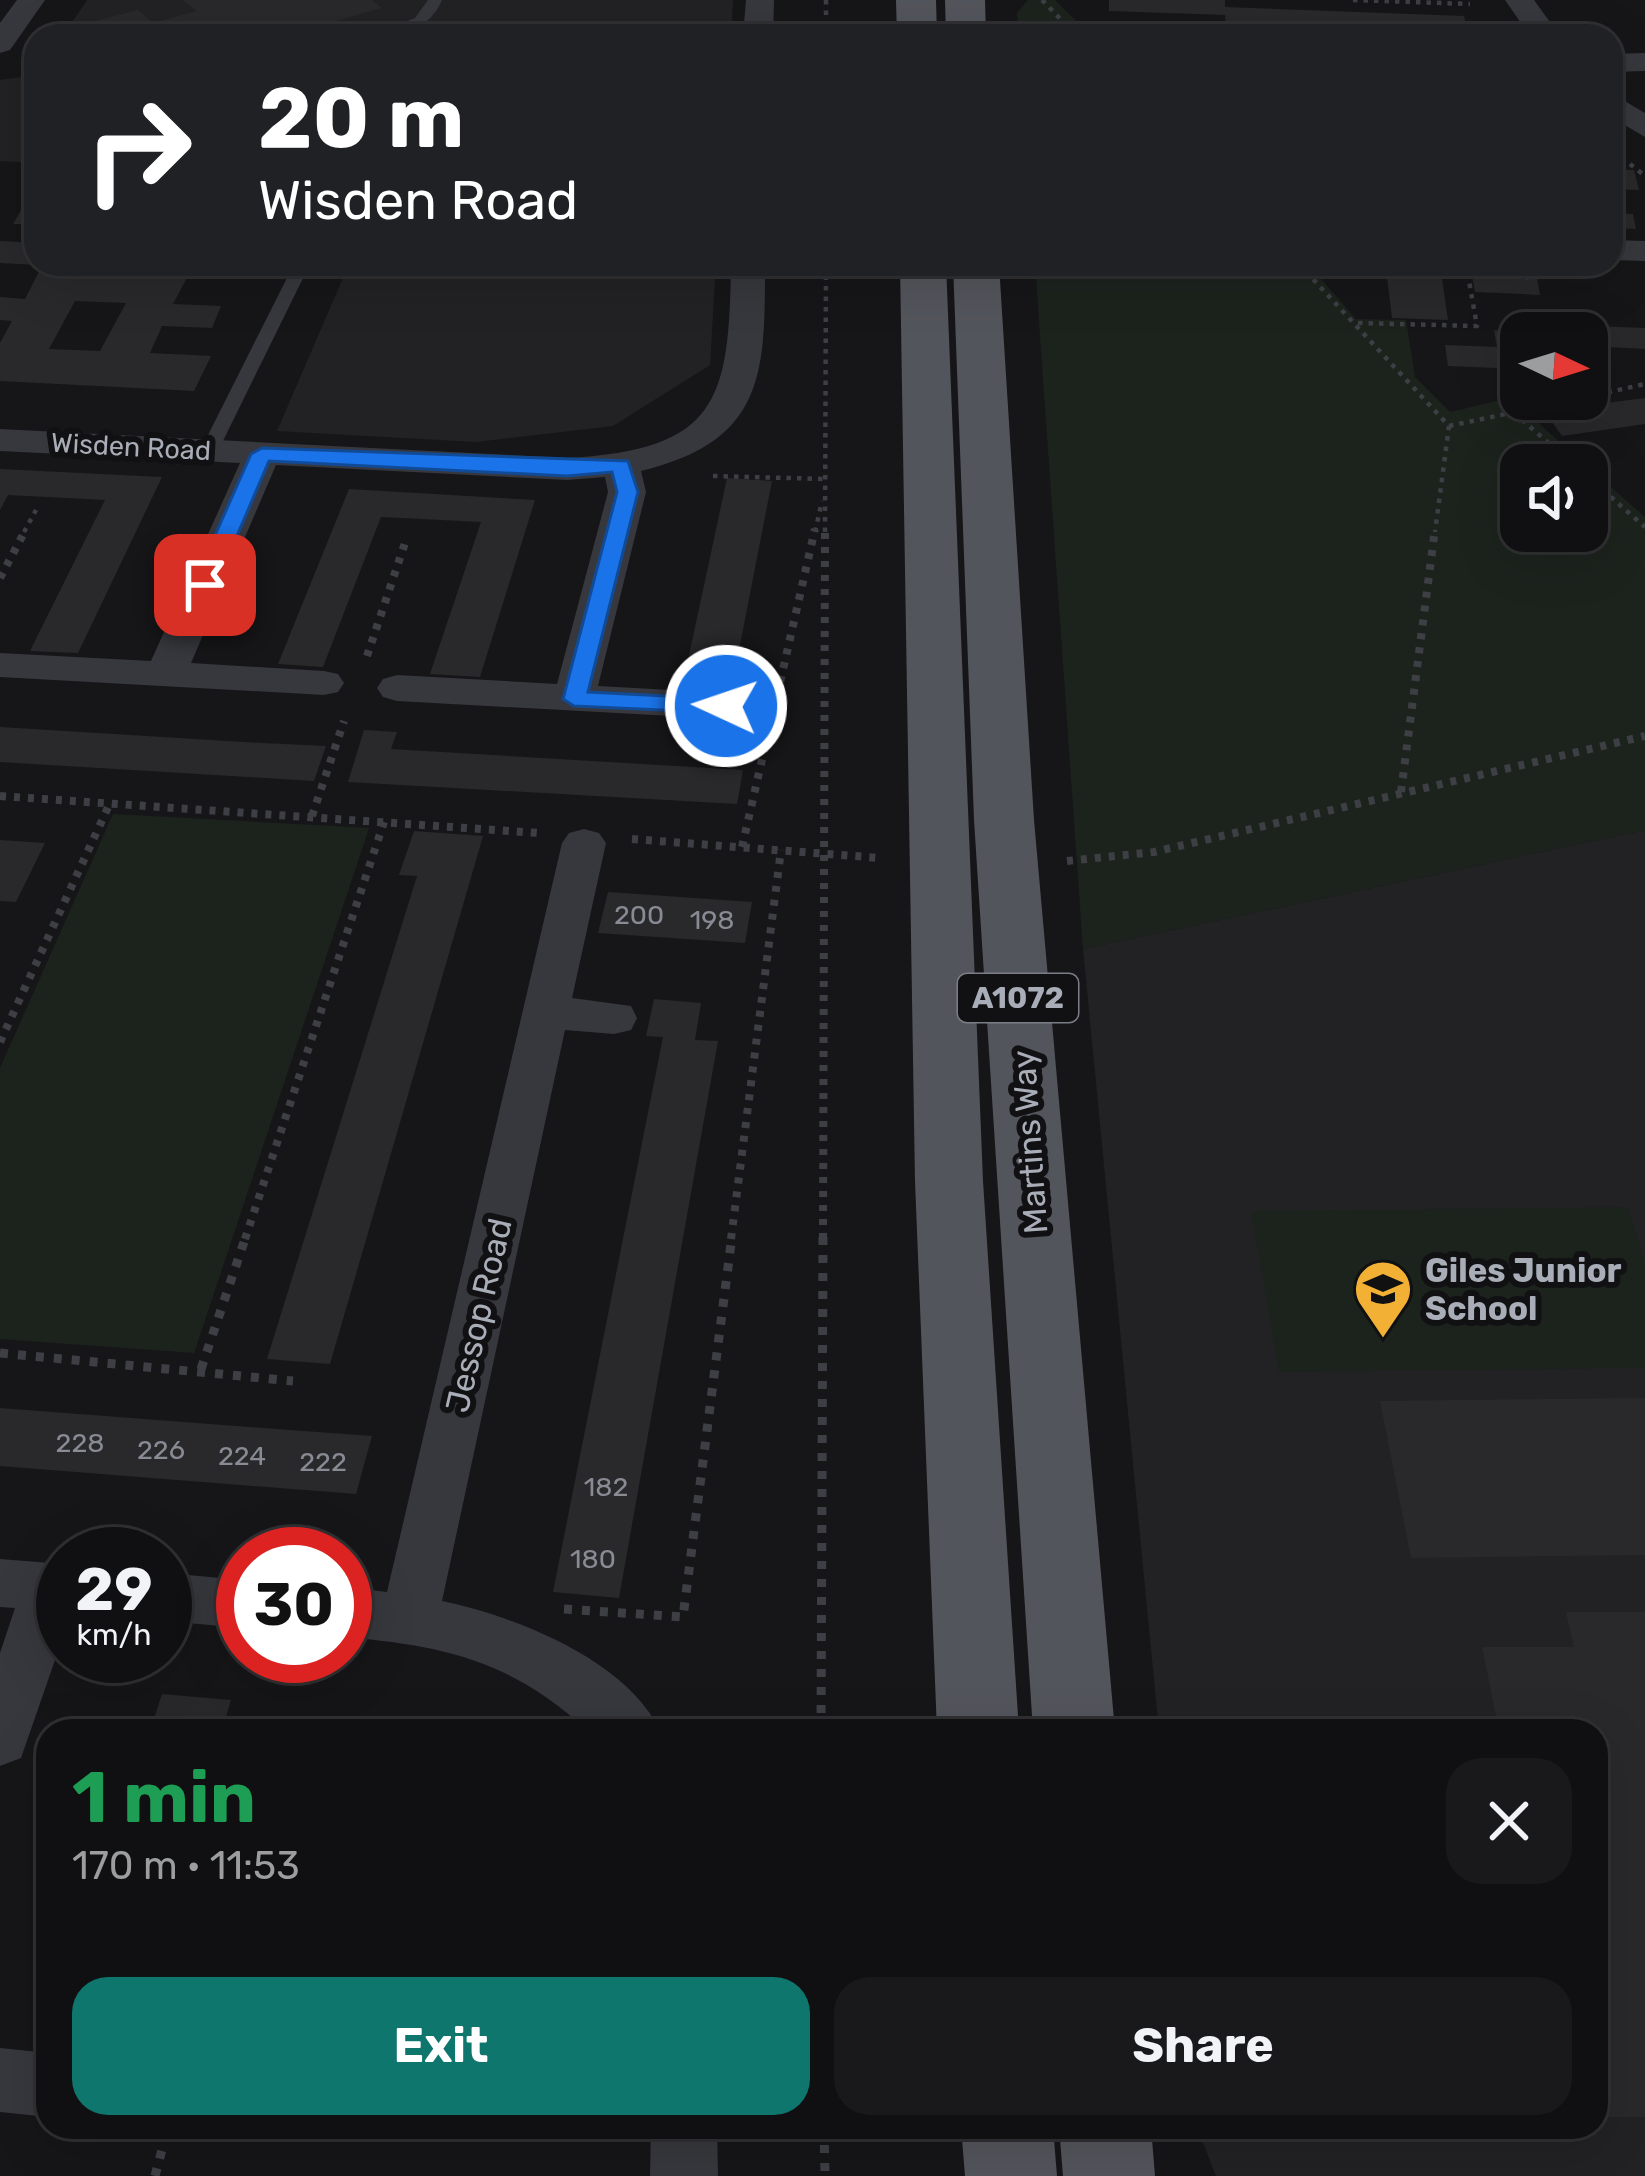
<!DOCTYPE html>
<html lang="en">
<head>
<meta charset="utf-8">
<style>
	body { margin:0; font-family:Rubik,sans-serif; background:#19191b; color:#f1f3f6; height:100vh; display:flex; flex-direction:column; font-size:45px; white-space:nowrap }
	* { box-sizing:border-box; margin:0 }
	p { font-size:39px; color:#9c9d9f }
	.icon { flex:none; width:66px; height:66px; fill:none; stroke:currentColor; stroke-width:2; stroke-linecap:round; stroke-linejoin:round }
	.map { position:relative; flex:1; overflow:hidden }
	.side { position:absolute; left:36px; top:1719px; width:1572px; height:420px; display:flex; flex-direction:column; background:#101012; border-radius:36px; box-shadow:0 12px 48px #0002,0 0 0 3px #303032 }
	.side>* { flex:none }
	.hud { position:absolute; left:24px; top:24px; width:1599px; height:252px; border-radius:36px; box-shadow:0 12px 48px #0002,0 0 0 3px #303032; background:#202124; color:#fff; overflow:hidden }
	.needle { width:78px; rotate:94deg }
	.controls { position:absolute; left:1500px; top:312px; display:grid; gap:24px }
	.controls a { display:grid; place-items:center; width:108px; height:108px; border-radius:24px; background:#101012; box-shadow:0 12px 48px #0002,0 0 0 3px #303032; font-size:60px }
	.speed { position:absolute; left:36px; top:1527px; display:flex; gap:24px; font-size:60px; font-weight:700; text-align:center }
	.speed>* { display:grid; place-content:center; width:156px; height:156px; border-radius:50%; background:#101012; box-shadow:0 12px 48px #0002,0 0 0 3px #303032; line-height:1 }
	.speed small { font-size:30px; font-weight:400 }
	.speed .limit { border:18px solid #d22; background:#fff; color:#111 }
	.pin { position:absolute; display:grid; place-items:center; width:102px; height:102px; color:#fff; margin:-51px; border-radius:24px; box-shadow:0 6px 18px #0006 }
	.me { position:absolute; width:132px; margin:-66px; rotate:273deg; stroke-linejoin:round; filter:drop-shadow(0 0 9px #0008) }
	.turn { display:flex; align-items:center; gap:42px; height:252px; padding:0 36px; font-size:54px }
	.turn .icon { width:156px; height:156px; stroke-width:2.5 }
	.turn b { display:block; font-size:84px; line-height:102px }
	.round { display:grid; place-items:center; flex:none; width:126px; height:126px; border-radius:36px; background:#19191b }
	.summary { display:flex; align-items:center; justify-content:space-between; height:204px; padding:0 36px }
	h1 { font-size:72px; font-weight:700; line-height:90px; color:#1e9e55 }
	.cta { display:flex; gap:24px; margin-top:auto; padding:24px 36px }
	.cta a { flex:1; height:138px; border-radius:36px; background:#0f766e; color:#fff; font-size:48px; font-weight:700; line-height:138px; text-align:center }
	.cta a+a { background:#19191b; color:#f1f3f6 }
	.map>svg:first-child { display:block }
	.built { fill:#222225 }
	.green { fill:#1c231d }
	.building { fill:#29292c; fill-rule:evenodd }
	.lines { fill:none; stroke-linecap:round; stroke-linejoin:round }
	.path-far2 { stroke:#3d3f44; stroke-width:4.5; stroke-dasharray:4.5 6; stroke-linecap:butt }
	.path-far1 { stroke:#3d3f44; stroke-width:8; stroke-dasharray:6 8; stroke-linecap:butt }
	.path { stroke:#3d3f44; stroke-width:9; stroke-dasharray:8 10; stroke-linecap:butt }
	.service { fill:#37383d; fill-rule:evenodd }
	.minor { fill:#37383d; fill-rule:evenodd }
	.primary { fill:#53555c; fill-rule:evenodd }
	.route { fill:#1a73e8; stroke:#114b97; stroke-width:3 }
	.labels { text-anchor:middle; stroke-width:12; stroke-linejoin:round; paint-order:stroke }
	.far-street-label { font-size:27px; fill:#a8adb8; stroke:#111113 }
	.number-label { font-size:27px; fill:#888b94 }
	.shield { fill:#111113; stroke:#7b7e86; stroke-width:3 }
	.shield-label { font-size:30px; font-weight:bold; fill:#a8adb8 }
	.street-label { font-size:33px; fill:#a8adb8; stroke:#111113 }
	.poi-label { font-size:33px; font-weight:bold; fill:#a8adb8; stroke:#111113; text-anchor:start }
</style>
</head>
<body>
<div class="map">
<svg width="1645" height="2176" viewBox="0 0 1645 2176">
	<rect width="100%" height="100%" fill="#161618"/>
	<g class="built">
		<polygon points="87,0 733,0 731,36 63,36"/>
		<polygon points="36,75 36,163 0,161 0,80"/>
		<polygon points="349,264 716,264 710,365 613,426 476,442 277,431"/>
		<polygon points="1645,830 1645,2176 1216,2176 1197,2127 1596,2127 1596,1731 1159,1731 1083,949"/>
	</g>
	<g class="green">
		<polygon points="1028,0 1055,0 1091,36 1019,36 1017,13"/>
		<polygon points="1035,264 1308,264 1356,319 1406,320 1415,377 1450,412 1510,398 1586,465 1521,465 1521,531 1587,531 1587,466 1645,517 1645,830 1083,949"/>
		<polygon points="113,814 369,828 194,1353 0,1339 0,1068"/>
		<polygon points="1628,1207 1645,1263 1645,1368 1279,1372 1251,1211"/>
	</g>
	<g class="building">
		<polygon points="183,0 372,0 382,8 307,29 317,36 103,36 88,23 138,10 153,23 197,11"/>
		<polygon points="1109,0 1225,0 1225,7 1464,16 1468,33 1226,24 1225,15 1109,11"/>
		<polygon points="1611,169 1634,170 1639,190 1611,189"/>
		<polygon points="33,190 36,224 13,224"/>
		<polygon points="1611,213 1633,214 1636,229 1611,228"/>
		<polygon points="0,241 36,243 36,265 0,263"/>
		<path d="M43 264 151 269 154 264H278L273 276 190 272 173 304 221 306 212 328 162 326 150 353 211 356 194 391 0 381V343L12 321 0 320V297L25 299ZM75 301 126 303 100 351 49 349Z"/>
		<polygon points="1354,264 1441,272 1448,320 1392,318 1386,269"/>
		<polygon points="1472,276 1537,278 1540,295 1475,292"/>
		<polygon points="1542,324 1645,328 1645,349 1587,346 1587,333 1544,333"/>
		<polygon points="1494,330 1518,332 1521,369 1448,366 1445,345 1497,347"/>
		<polygon points="1645,398 1645,424 1562,436 1544,411"/>
		<polygon points="0,469 162,477 78,653 30,651 105,500 8,495 0,510"/>
		<polygon points="727,478 772,481 731,691 682,688"/>
		<polygon points="349,489 535,500 480,677 430,674 481,522 381,517 323,667 278,664"/>
		<polygon points="0,727 262,743 326,746 314,781 0,762"/>
		<polygon points="364,730 397,732 391,749 743,770 737,804 348,782"/>
		<polygon points="414,831 483,836 330,1364 267,1359 417,876 399,875"/>
		<polygon points="0,840 45,843 16,902 0,901"/>
		<polygon points="608,892 752,902 745,943 598,933"/>
		<polygon points="654,999 701,1003 695,1040 718,1041 619,1598 553,1592 663,1037 646,1036"/>
		<polygon points="1645,1398 1645,1555 1411,1558 1380,1401"/>
		<polygon points="0,1408 290,1430 372,1436 356,1494 0,1466"/>
		<polygon points="1566,1612 1645,1612 1645,2117 1596,2117 1596,1731 1499,1731 1482,1647 1574,1647"/>
		<polygon points="162,1694 231,1700 222,1731 150,1731"/>
	</g>
	<g class="lines">
		<g class="path-far2">
			<polyline points="826,0 826,36"/>
			<polyline points="1042,0 1077,36"/>
			<polyline points="1353,0 1470,4"/>
			<polyline points="1630,164 1645,176"/>
			<polyline points="1299,264 1449,426 1435,532"/>
			<polyline points="1358,323 1477,326 1466,264"/>
			<polyline points="1587,397 1645,384"/>
			<polyline points="1514,413 1574,465"/>
			<polyline points="1449,426 1576,399"/>
			<polyline points="713,476 825,479"/>
			<polyline points="1587,476 1645,527"/>
			<polyline points="24,532 36,510"/>
			<polyline points="815,532 822,501"/>
			<polyline points="825,532 826,264"/>
		</g>
		<g class="path-far1">
			<polyline points="0,578 26,529"/>
			<polyline points="367,656 405,543"/>
			<polyline points="774,709 815,529"/>
			<polyline points="1401,792 1435,529"/>
			<polyline points="0,796 539,833"/>
			<polyline points="312,816 344,721"/>
			<polyline points="632,839 880,858"/>
			<polyline points="742,847 769,729"/>
			<polyline points="1067,861 1154,852 1645,736"/>
			<polyline points="0,1042 110,803"/>
			<polyline points="245,1239 384,822"/>
			<polyline points="731,1239 781,850"/>
			<polyline points="823,1239 825,529"/>
		</g>
		<g class="path">
			<polyline points="0,1353 293,1381"/>
			<polyline points="201,1369 246,1236"/>
			<polyline points="564,1609 683,1617 732,1236"/>
			<polyline points="821,1731 823,1236"/>
			<polyline points="824,2127 825,2176"/>
			<polyline points="155,2176 168,2127"/>
		</g>
		<g class="service">
			<path d="M428 0H442C429 31 400 36 369 36L415 18Z"/>
			<polygon points="294,264 310,264 218,451 209,457 203,455 200,451"/>
		</g>
		<g class="minor">
			<polygon points="17,0 45,0 10,50 0,53 0,23"/>
			<polygon points="746,0 774,0 773,36 743,36"/>
			<polygon points="1505,0 1534,0 1560,36 1530,36"/>
			<polygon points="1645,53 1645,71 1611,72 1611,54"/>
			<polygon points="1611,93 1645,113 1645,137 1611,117"/>
			<polygon points="1611,240 1645,241 1645,261 1611,260"/>
			<path d="M731 264H765C765 374 765 441 641 471L646 492 598 686 726 693 741 697 747 706 741 715 726 719 397 701 383 697 377 688 383 679 397 675 557 684 608 492 605 477 567 480 276 465 191 663 324 671 338 674 344 683 338 692 324 695 0 677V653L151 661 240 463 0 451V429L567 458C719 450 729 400 731 264Z"/>
			<polygon points="1510,264 1544,264 1545,270 1528,280 1516,277"/>
			<path d="M584 829 599 833 606 843 572 998 631 1006 637 1018 631 1030 614 1034 565 1030 442 1601C515 1616 627 1660 660 1731H588C512 1661 446 1646 345 1637V1587L387 1592 562 843 569 833Z"/>
			<polygon points="0,1559 63,1564 63,1637 21,1758 0,1766 0,1653 15,1608 0,1607"/>
			<polygon points="165,1573 243,1580 243,1628 165,1621"/>
			<polygon points="0,2048 48,2053 48,2117 0,2112"/>
			<polygon points="651,2127 717,2127 718,2176 650,2176"/>
		</g>
		<g class="primary">
			<polygon points="896,0 936,0 937,36 897,36"/>
			<polygon points="945,0 985,0 986,36 946,36"/>
			<polygon points="900,264 946,264 983,1181 1019,1731 937,1731 915,1181"/>
			<polygon points="953,264 999,264 1034,820 1115,1731 1033,1731 974,820"/>
			<polygon points="961,2127 1053,2127 1057,2176 965,2176"/>
			<polygon points="1059,2127 1151,2127 1155,2176 1063,2176"/>
		</g>
	</g>
	<polygon class="route" points="262,448 628,461 638,492 588,692 726,699 737,706 726,713 574,706 563,699 617,492 612,472 567,476 269,461 216,585 197,590 193,585 251,454"/>
	<defs>
		<symbol id="school-pin" viewBox="-11 -11 22 30"><path d="M0 17L-7.5 6A9.5 9.5 0 1 1 7.5 6Z" fill="#f2b134" stroke="#111113"/><path d="M0-5L7-2L0 1L-7-2ZM-4 1L0 2.5L4 1V4Q0 6-4 4Z" fill="#111"/></symbol>
	</defs>
	<g fill-rule="evenodd">
		<use href="#school-pin" x="1350" y="1256" width="66" height="90"/>
	</g>
	<g class="labels">
		<g class="far-street-label">
			<text transform="translate(131 447) rotate(3)" y="9">Wisden Road</text>
		</g>
		<g class="number-label">
			<text x="639" y="924">200</text>
			<text x="712" y="929">198</text>
			<text x="80" y="1452">228</text>
			<text x="161" y="1459">226</text>
			<text x="242" y="1465">224</text>
			<text x="323" y="1471">222</text>
			<text x="606" y="1496">182</text>
			<text x="593" y="1568">180</text>
		</g>
		<rect class="shield" x="958" y="974" width="120" height="48" rx="9"/>
		<g class="shield-label">
			<text x="1018" y="1008">A1072</text>
		</g>
		<g class="street-label">
			<text transform="translate(1029 1142) rotate(-94)" y="12">Martins Way</text>
			<text transform="translate(478 1315) rotate(-77)" y="12">Jessop Road</text>
		</g>
		<g class="poi-label">
			<text x="1425" y="1282">Giles Junior<tspan x="1425" dy="38">School</tspan></text>
		</g>
	</g>
</svg>
<div class="controls">
<a><svg class="needle" viewBox="-14 -14 28 28"><path d="M0-13l5 13h-10z" fill="#e53935"/><path d="M0 13l5-13h-10z" fill="#9c9d9f"/></svg></a>
<a><svg class="icon" aria-label="sound" viewBox="0 0 24 24"><path d="M4 9h4l5-4v14l-5-4H4zM17 9q2 3 0 6"/></svg></a>
</div>
<div class="speed"><div>29<small>km/h</small></div><div class="limit">30</div></div>
<div class="pin" style="left:205px;top:585px;background:#d93025"><svg class="icon" aria-label="arrive" viewBox="0 0 24 24"><path d="M6 21V4h12l-3 4 3 4H6"/></svg></div>
<svg class="me" style="left:726px;top:706px" viewBox="-20 -20 40 40"><circle r="17" fill="#1a73e8" stroke="#fff" stroke-width="3"/><path d="M0-11L8 9 0 5-8 9z" fill="#fff"/></svg>
<div class="hud">
<div class="turn"><svg class="icon" aria-label="right" viewBox="0 0 24 24"><path d="M7 20v-9h11M14 6l5 5-5 5"/></svg><div><b>20 m</b>Wisden Road</div></div>
</div>
<section class="side">
<div class="summary"><div><h1>1 min</h1><p>170 m · 11:53</p></div><a class="round"><svg class="icon" aria-label="close" viewBox="0 0 24 24"><path d="M6 6l12 12M18 6L6 18"/></svg></a></div>
<div class="cta"><a>Exit</a><a>Share</a></div>
</section>
</div>
</body>
</html>
